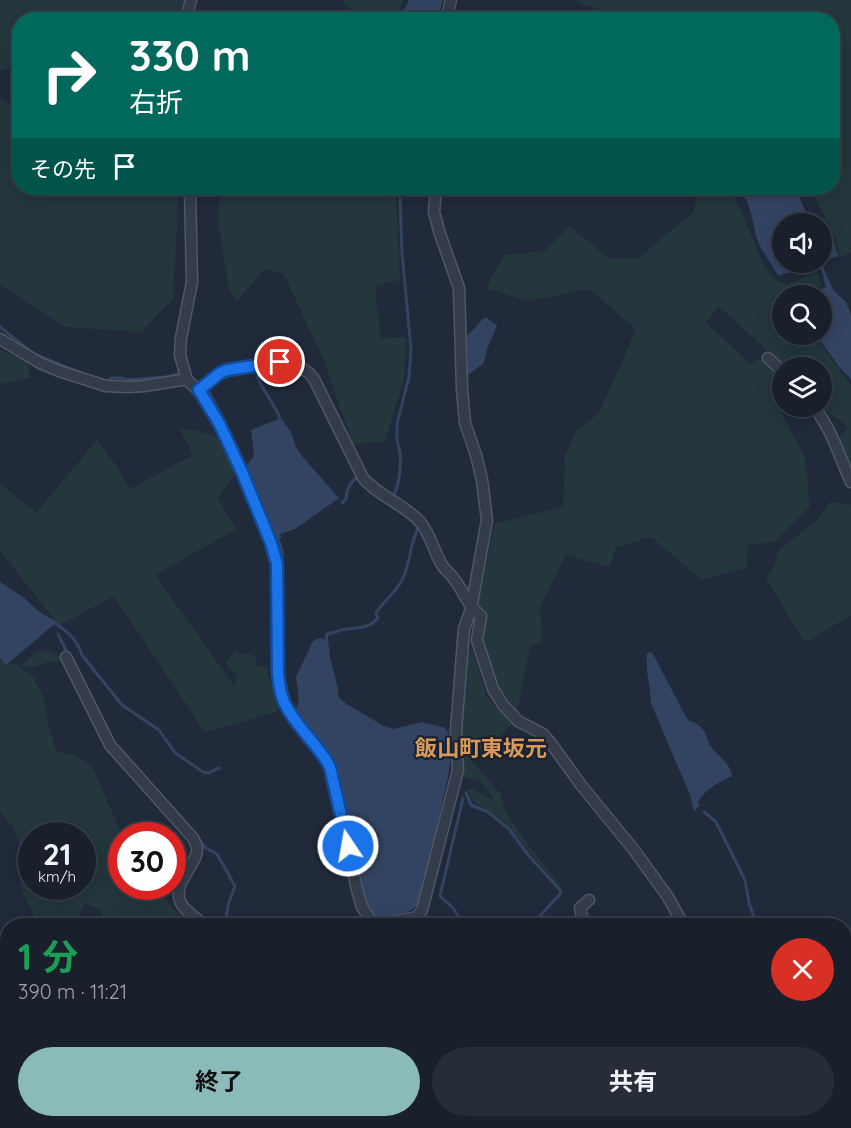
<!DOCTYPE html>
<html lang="ja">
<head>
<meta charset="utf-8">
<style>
	body { margin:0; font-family:Quicksand,"Noto Sans JP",sans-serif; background:#262d38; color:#f1f3f6; height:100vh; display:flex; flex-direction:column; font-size:22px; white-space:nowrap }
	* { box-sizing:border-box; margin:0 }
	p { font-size:20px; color:#9fa3a9 }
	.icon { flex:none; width:33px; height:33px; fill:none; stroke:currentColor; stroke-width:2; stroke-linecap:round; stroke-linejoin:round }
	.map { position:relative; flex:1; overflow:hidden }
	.panel { position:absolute; left:0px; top:918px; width:852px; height:210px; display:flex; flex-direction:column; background:#19202c; border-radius:24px 24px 0 0; box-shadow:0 3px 15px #0003,0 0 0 2px #373e48 }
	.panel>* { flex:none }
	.top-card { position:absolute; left:12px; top:12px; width:828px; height:183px; border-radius:24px; box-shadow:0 3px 15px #0003,0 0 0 2px #373e48; background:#00695c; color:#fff; overflow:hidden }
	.controls { position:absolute; left:772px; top:213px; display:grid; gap:12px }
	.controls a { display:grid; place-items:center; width:60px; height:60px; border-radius:50%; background:#19202c; box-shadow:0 3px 15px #0003,0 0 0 2px #373e48; font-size:30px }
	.speed { position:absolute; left:18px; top:822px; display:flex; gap:12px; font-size:30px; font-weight:700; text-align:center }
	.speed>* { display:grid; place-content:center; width:78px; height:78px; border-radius:50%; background:#19202c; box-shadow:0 3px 15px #0003,0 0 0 2px #373e48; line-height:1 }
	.speed small { font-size:15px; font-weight:400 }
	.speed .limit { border:9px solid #d22; background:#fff; color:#111 }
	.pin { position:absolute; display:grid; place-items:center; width:51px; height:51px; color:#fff; margin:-26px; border:3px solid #fff; border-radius:50%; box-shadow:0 2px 6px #0007 }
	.me { position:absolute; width:66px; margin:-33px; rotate:348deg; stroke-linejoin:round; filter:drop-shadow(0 0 4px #0008) }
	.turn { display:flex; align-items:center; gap:21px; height:126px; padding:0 18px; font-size:27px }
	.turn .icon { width:78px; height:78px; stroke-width:2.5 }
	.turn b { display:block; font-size:42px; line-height:51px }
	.then { display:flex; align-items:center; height:57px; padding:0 18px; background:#0003; gap:12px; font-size:22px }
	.round { display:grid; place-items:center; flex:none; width:63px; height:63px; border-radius:32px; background:#262d38 }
	.head { display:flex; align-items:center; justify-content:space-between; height:102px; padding:0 18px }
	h1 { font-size:36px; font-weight:700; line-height:45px; color:#1e9e55 }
	.button { display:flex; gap:12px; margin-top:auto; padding:12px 18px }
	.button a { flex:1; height:69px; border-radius:36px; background:#8bbbb9; color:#111; font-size:24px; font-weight:700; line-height:69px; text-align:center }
	.button a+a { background:#262d38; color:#f1f3f6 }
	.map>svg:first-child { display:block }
	.green { fill:#23373c; fill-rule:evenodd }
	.water { fill:#334463 }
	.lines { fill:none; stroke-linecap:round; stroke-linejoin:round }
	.stream { stroke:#334463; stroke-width:3 }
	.building { fill:#3c485b; stroke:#1c2332; stroke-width:1.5 }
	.minor-casing { stroke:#4f5766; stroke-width:13 }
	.minor { stroke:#343c4b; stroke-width:10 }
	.route-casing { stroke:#114b97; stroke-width:15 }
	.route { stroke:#1a73e8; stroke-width:10 }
	.labels { text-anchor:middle; stroke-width:4.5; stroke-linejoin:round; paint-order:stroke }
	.quarter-label { font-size:22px; font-weight:bold; fill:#d89959; stroke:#1a2130 }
</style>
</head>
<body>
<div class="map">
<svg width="851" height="1128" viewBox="0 0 851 1128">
	<rect width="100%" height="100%" fill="#212a3b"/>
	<g class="green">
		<polygon points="0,0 185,0 178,19 20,20 19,64 0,72"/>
		<polygon points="342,0 403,0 398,19 359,20"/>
		<polygon points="572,0 851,0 851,252 839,258 835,237 810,188 832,188 832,20 621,19"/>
		<polygon points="0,99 19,109 20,188 179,188 173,299 141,332 65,327 0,284"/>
		<polygon points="222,188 377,188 377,189 396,190 400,280 375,286 381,338 406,337 404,379 385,442 353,444 323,358 284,275 266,268 237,301 229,290 217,214"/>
		<polygon points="697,188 731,188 765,267 778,281 787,284 817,273 822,286 804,295 783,296 783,334 815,335 817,340 851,385 851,471 838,440 848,427 821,407 822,368 784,367 719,306 706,322 750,364 758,359 765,362 774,371 777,405 805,458 810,506 774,542 748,545 747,567 702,580 651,537 616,547 610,567 566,555 540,607 542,642 530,646 517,713 498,686 482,638 486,614 476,607 495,524 563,507 565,457 576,431 599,413 636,330 590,289 529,301 486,288 504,255 545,251 569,226 610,259 638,258 694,212"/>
		<polygon points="0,349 27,362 30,378 0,384"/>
		<polygon points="179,427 227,438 242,465 218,498 236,529 155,575 235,687 236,675 226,664 235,650 244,655 251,654 255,657 257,666 266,666 278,706 276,712 205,732 114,596 59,626 0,550 0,483 36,513 97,440 115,464 130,489 193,455"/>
		<polygon points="830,502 850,504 851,506 851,615 808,641 803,639 766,578 774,567 779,550 817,520"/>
		<polygon points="467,650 473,650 487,698 512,724 500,737 506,749 499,755 485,748 470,748 466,754 500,793 505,810 529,847 560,884 558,886 504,821 475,803 467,790 472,789 494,800 491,795 478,780 467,779 463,775 461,721"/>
		<path d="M46 651C53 652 59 655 63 661 52 660 44 662 35 668L20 666 36 652Z"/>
		<path d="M0 660 17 665 34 678 44 699 49 727 56 751 75 755 93 768 122 835V886L153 887 189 925H97L103 911 85 903 76 922 83 925H50L41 922 35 917 22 892 19 863V842L14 829 0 810ZM32 836H82V886H32Z"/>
		<polygon points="0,1003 7,1005 7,1044 0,1041"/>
	</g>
	<g class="water">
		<polygon points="409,0 443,0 439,13 439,19 401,19 401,16"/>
		<path d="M737 188H794C802 200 804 214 816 223L783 224V262L819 263 778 276C773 265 764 255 759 244 751 224 754 204 737 188Z"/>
		<polygon points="822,228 832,236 838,256 822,261"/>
		<polygon points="828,278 833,290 846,302 851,315 851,379 840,368 820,340 818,335 822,334 822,296 810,295 826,287 823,279"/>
		<path d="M486 317 497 326 487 349 484 363 468 375 467 336C474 330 479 321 486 317Z"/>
		<polygon points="281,418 292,434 295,445 301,455 339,498 295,529 280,534 281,538 275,540 244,469 254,456 251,430"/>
		<polygon points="0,582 23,597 38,611 57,622 6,665 0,658"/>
		<path d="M320 638 328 639 330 657 338 689V696L345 703 384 726 394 729 422 722 445 728 453 739 448 743 452 746 448 777 420 900C415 915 392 915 378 919L371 912 362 893 340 788 295 712 299 700 296 677 313 641Z"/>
		<path d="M650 652 653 654 685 715 689 721C694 721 701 726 704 731 707 735 707 741 710 745 717 756 731 763 732 776 719 782 705 789 698 802L700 805 694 811 690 795 651 703C651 687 645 671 647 654Z"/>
	</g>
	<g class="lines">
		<g class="stream">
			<polyline points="820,262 827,281"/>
			<polyline points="0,327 34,354 81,373"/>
			<polyline points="256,371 259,381 279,415 279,420"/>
			<polyline points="107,382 111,378 122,378 126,380 166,377 179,374"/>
			<polyline points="209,392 230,432 237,450"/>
			<polyline points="368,490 400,512"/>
			<path d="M394 495C400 482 401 467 400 452 399 447 397 443 397 438 396 433 398 429 397 424L409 377 411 349 402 253 400 197"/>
			<path d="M342 503 346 499C346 489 350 483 357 477L358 478"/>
			<polyline points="277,537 282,549 283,588"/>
			<path d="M53 622C67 631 77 639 82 655L122 705 159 730 175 753 203 772 209 773 219 768"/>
			<polyline points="272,630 273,655"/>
			<polyline points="58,634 68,654"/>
			<path d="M326 641 327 634C333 633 340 630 346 629 358 628 370 628 378 618L376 613C383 602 394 594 401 582 406 573 408 564 410 555 411 545 415 536 418 527L417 525"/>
			<path d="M275 682C276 699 280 706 289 720"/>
			<polyline points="466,793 471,805 488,812 509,829 529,856 560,890 561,893 539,917 536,926"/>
			<polyline points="463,798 440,896 453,908 465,926"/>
			<polyline points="704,812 716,822 745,880 749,903 757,926"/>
			<polyline points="200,841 206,848 217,854 235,886 228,905 226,919 241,926"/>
			<polyline points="550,1120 553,1125 550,1128"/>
		</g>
	</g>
	<polygon class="building" points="0,1049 5,1049 8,1074 8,1118 0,1119"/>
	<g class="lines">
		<defs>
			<g id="minor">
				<polyline points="186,20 191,0"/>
				<polyline points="446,20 451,0"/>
				<polyline points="190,188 192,282 181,338 180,355 187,380 202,394 219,423 242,472 271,543 277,564 278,674 284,701 292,715 325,757 330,767 336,790 357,890 362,907 374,925"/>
				<polyline points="0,339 40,363 59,371 106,386 128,387 144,386 182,380 187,380"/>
				<polyline points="768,358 783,372"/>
				<path d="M199 391 220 373 227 370C254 366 295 352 314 379L363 478C379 497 405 504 421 523 431 536 434 552 442 565 445 570 451 574 454 579 465 593 466 604 481 616L477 640 493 689 503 705 518 721 543 734 553 746 581 785 634 850 668 897 684 926"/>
				<path d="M813 406C832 429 839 456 851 482"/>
				<path d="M66 657 110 745 193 838C195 842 198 847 197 851 195 868 171 884 181 903 185 912 198 919 205 926"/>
				<polyline points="417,917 428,926"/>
				<polyline points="584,924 602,926"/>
				<polyline points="372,926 417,917 422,910 458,770 456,730 464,629 471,609 487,520 482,480 476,455 465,423 462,389 459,288 440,234 434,212 436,188"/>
				<polyline points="583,926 584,924 580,908 589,900"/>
				<polyline points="844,1026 851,1022"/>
				<polyline points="510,1120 513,1128"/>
				<polyline points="169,1128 173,1120"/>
				<polyline points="603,1128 615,1120"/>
			</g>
		</defs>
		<use href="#minor" class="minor-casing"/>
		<use href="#minor" class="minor"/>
	</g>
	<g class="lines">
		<defs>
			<path id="route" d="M280 362 227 370 220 373 199 390 219 423 242 472 271 543 277 564 278 674C279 684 280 693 284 702 295 726 318 744 330 767L348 846"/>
		</defs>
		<use href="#route" class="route-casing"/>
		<use href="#route" class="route"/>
	</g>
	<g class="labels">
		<g class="quarter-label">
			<text x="481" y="756">飯山町東坂元</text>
		</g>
	</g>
</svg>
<div class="controls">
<a><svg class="icon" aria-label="sound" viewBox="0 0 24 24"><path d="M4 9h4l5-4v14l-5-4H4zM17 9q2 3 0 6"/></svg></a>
<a><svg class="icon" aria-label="search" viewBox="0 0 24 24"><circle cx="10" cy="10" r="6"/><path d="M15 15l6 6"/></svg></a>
<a><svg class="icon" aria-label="layers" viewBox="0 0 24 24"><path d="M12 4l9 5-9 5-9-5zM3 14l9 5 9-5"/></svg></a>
</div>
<div class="speed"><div>21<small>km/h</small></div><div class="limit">30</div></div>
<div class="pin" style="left:280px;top:362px;background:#d93025"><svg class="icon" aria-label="arrive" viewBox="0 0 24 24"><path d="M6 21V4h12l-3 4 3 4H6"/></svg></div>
<svg class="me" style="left:348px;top:846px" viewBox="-20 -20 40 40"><circle r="17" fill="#1a73e8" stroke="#fff" stroke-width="3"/><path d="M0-11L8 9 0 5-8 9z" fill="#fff"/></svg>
<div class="top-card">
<div class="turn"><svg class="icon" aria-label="right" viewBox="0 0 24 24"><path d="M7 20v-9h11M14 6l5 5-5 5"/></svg><div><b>330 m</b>右折</div></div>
<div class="then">その先<svg class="icon" aria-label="arrive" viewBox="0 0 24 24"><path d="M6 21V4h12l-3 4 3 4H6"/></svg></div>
</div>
<section class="panel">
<div class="head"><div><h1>1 分</h1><p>390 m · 11:21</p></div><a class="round" style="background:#d93025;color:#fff"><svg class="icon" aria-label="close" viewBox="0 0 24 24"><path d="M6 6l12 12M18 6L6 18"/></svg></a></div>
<div class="button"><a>終了</a><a>共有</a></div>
</section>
</div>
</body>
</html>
